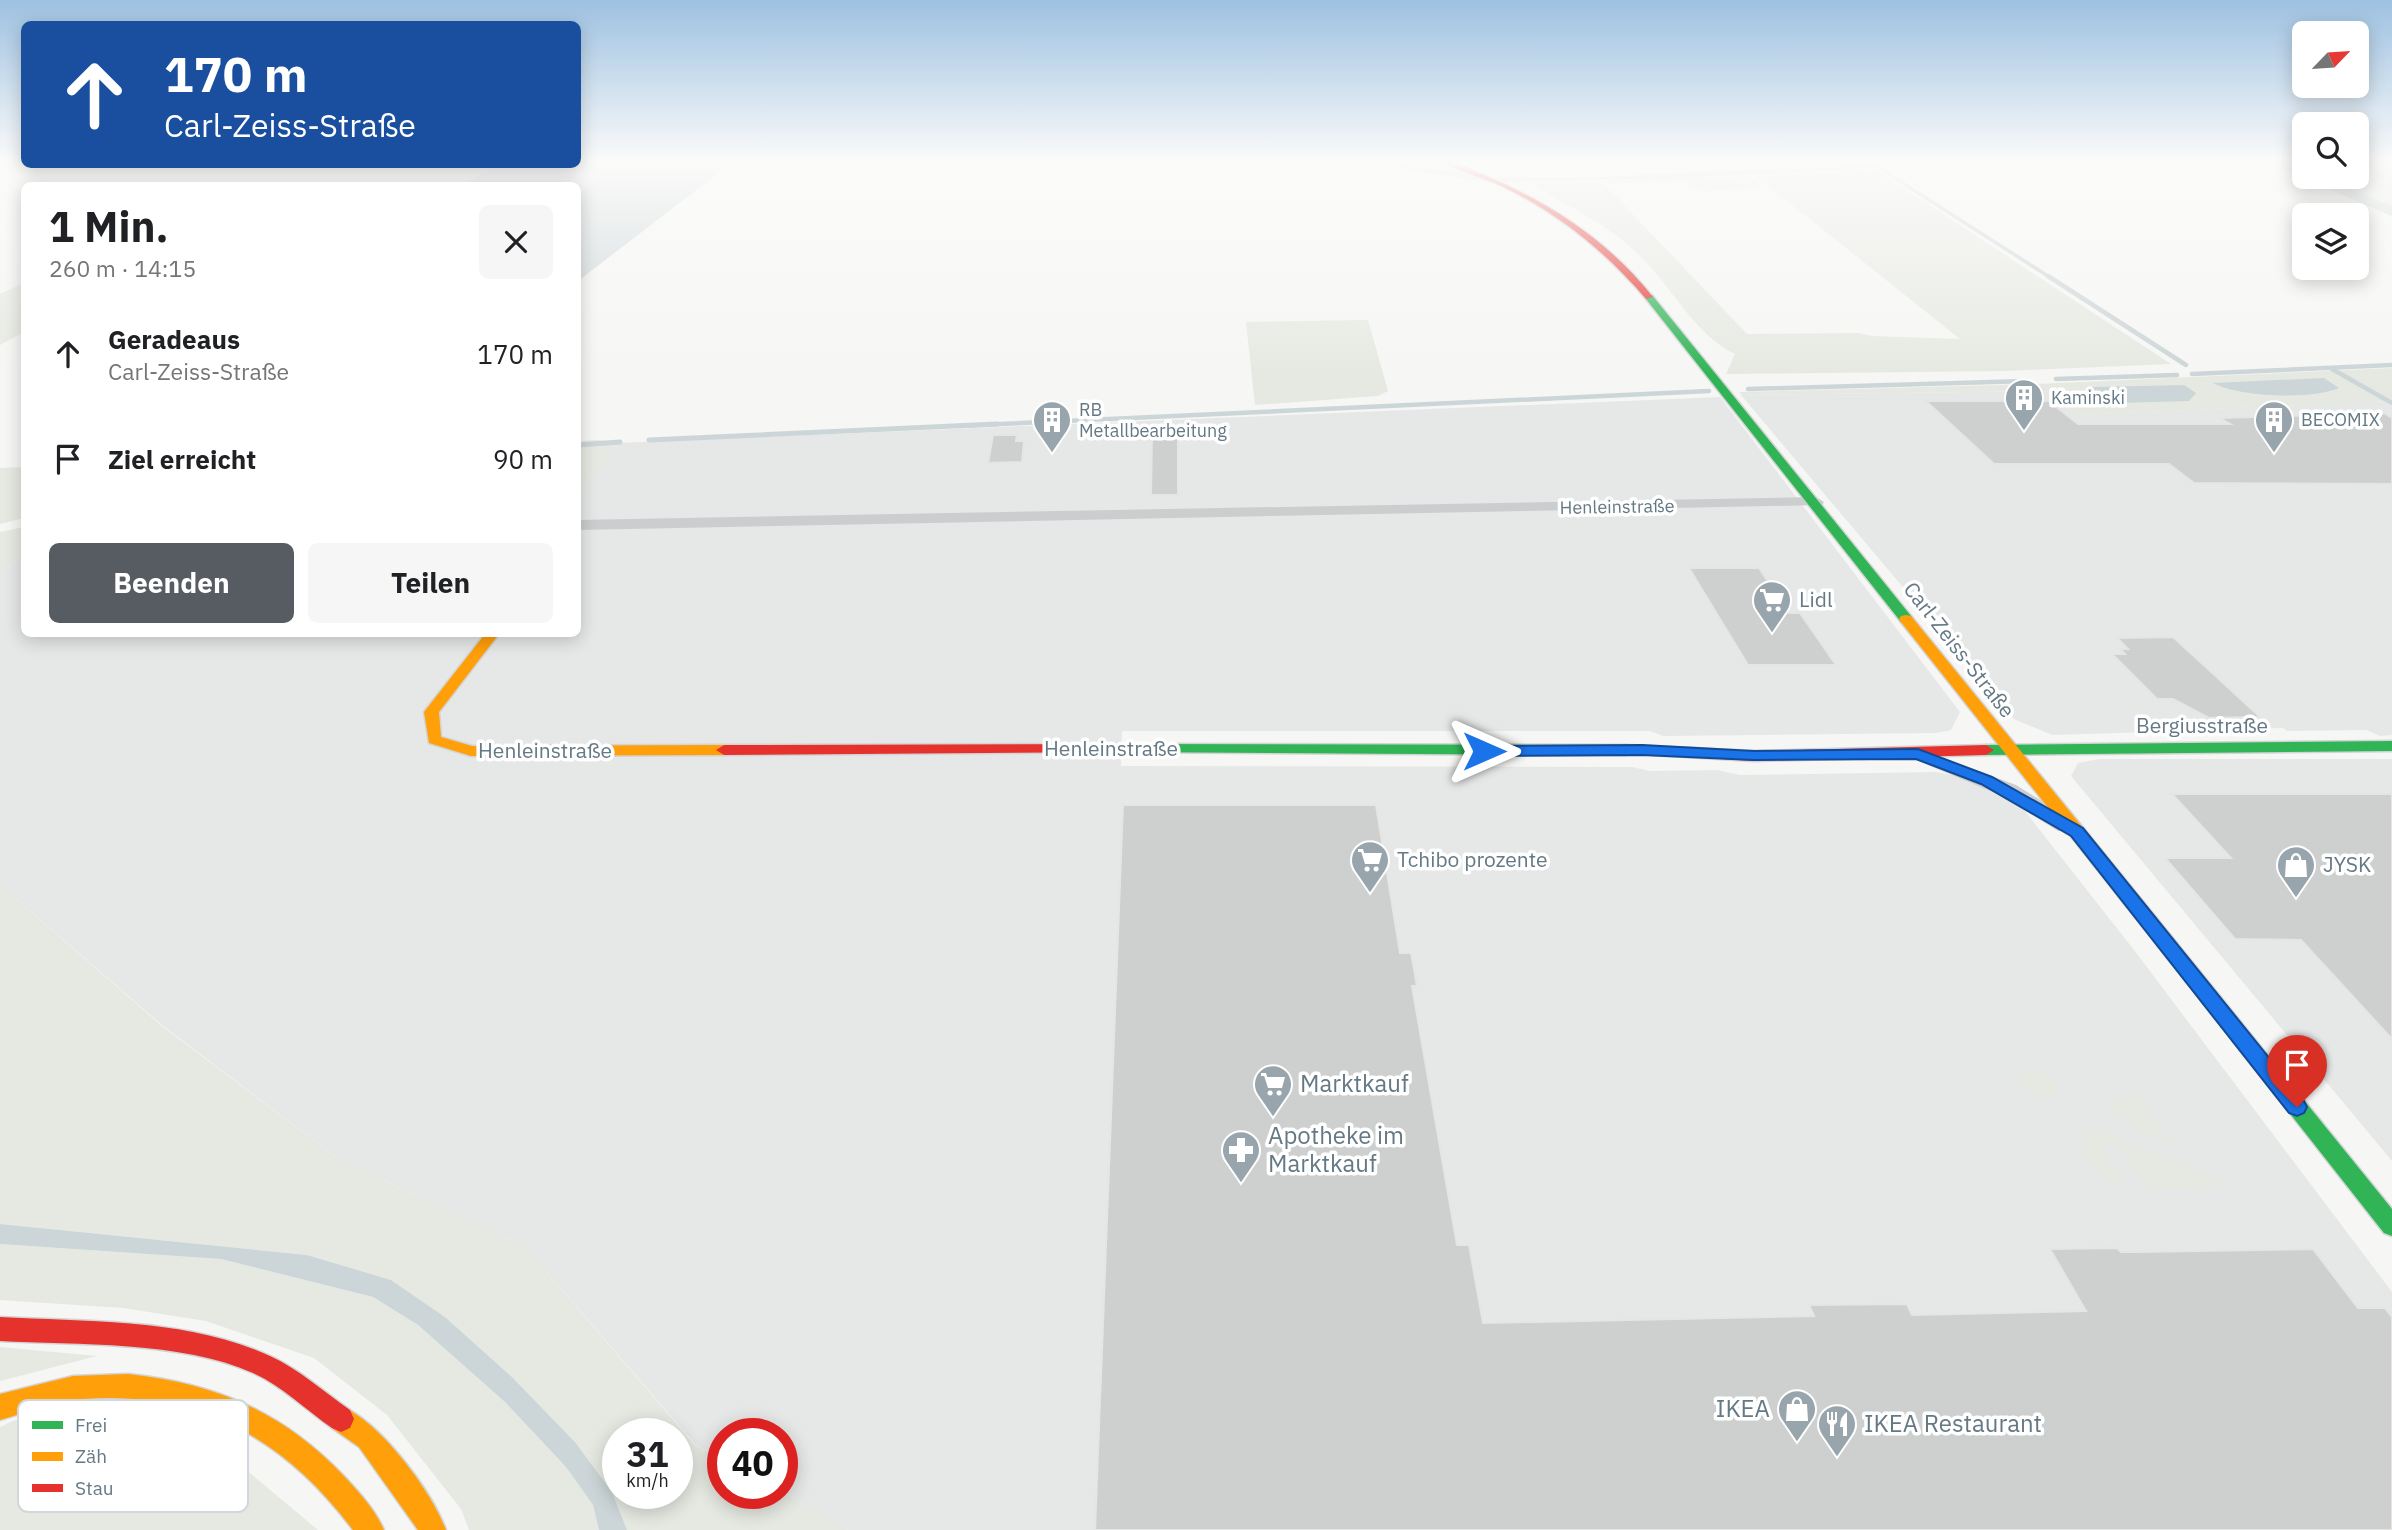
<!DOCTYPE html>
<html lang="de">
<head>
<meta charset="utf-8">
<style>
	body { margin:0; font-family:"IBM Plex Sans",sans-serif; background:#f6f6f6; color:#202124; height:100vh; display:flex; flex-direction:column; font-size:26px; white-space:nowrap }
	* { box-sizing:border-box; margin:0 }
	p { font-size:23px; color:#757577 }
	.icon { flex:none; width:38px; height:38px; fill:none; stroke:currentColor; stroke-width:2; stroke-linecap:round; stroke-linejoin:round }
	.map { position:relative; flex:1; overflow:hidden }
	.details { position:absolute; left:21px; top:182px; width:560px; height:455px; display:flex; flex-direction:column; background:#fff; border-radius:10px; box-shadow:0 4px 18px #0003 }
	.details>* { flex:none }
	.top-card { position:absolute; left:21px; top:21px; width:560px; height:147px; border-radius:10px; box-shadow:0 4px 18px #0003; background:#1a4fa0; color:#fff; overflow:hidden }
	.needle { width:46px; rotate:65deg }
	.controls { position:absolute; left:2292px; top:21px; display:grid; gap:14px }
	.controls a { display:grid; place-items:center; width:77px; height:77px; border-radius:10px; background:#fff; box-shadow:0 4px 18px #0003; font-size:35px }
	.speed { position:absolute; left:602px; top:1418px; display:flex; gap:14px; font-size:35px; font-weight:700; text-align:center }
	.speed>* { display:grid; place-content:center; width:91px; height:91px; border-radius:50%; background:#fff; box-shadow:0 4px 18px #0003; line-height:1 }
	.speed small { font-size:18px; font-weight:400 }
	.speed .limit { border:10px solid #d22; background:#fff; color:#111 }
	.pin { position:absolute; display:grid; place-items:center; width:60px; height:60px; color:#fff; margin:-72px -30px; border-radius:50% 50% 50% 0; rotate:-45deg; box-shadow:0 0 7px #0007 }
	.pin .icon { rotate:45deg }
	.me { position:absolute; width:77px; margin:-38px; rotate:90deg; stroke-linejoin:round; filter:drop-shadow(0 0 5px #0008) }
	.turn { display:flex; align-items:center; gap:24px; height:147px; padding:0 28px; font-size:32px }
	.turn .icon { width:91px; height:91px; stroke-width:2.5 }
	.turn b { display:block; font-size:49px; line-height:60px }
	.round { display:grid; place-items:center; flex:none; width:74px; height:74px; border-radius:10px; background:#f6f6f6 }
	.head { display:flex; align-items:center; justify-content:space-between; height:119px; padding:0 28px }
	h1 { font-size:42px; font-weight:800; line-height:52px }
	.primary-button { display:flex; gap:14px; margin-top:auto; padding:14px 28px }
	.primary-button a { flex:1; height:80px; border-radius:10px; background:#565c61; color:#fff; font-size:28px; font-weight:800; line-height:80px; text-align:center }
	.primary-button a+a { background:#f6f6f6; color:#202124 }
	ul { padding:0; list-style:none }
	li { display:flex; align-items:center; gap:21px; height:105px; padding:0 28px }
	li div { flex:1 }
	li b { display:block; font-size:26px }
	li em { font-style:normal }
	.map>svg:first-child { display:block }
	.built { fill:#e6e7e7 }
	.green { fill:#e6e9e2; fill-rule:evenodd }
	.water { fill:#ccd5d7 }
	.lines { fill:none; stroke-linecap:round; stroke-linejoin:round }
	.stream-far2 { stroke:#ccd5d7; stroke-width:3.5 }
	.stream-far1 { stroke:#ccd5d7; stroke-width:4.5 }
	.stream { stroke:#ccd5d7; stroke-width:5 }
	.building { fill:#ced0d0; stroke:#e5e5e4; stroke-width:2 }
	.fast-casing { stroke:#d3d4d5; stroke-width:3 }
	.slow-casing { stroke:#d3d4d5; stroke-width:3 }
	.jam-casing { stroke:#d3d4d5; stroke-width:3 }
	.street { fill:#cccdce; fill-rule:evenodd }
	.fast { fill:#30b455; fill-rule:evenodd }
	.slow { fill:#ff9f0a; fill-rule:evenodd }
	.jam { fill:#e5322d; fill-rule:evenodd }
	.route { fill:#1a73e8; stroke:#114b97; stroke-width:2 }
	.labels { text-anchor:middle; stroke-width:7; stroke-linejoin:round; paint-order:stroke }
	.far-poi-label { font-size:18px; fill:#657985; stroke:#fff; text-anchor:start }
	.far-street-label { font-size:18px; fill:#657985; stroke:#fff }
	.poi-label { font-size:21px; fill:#657985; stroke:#fff; text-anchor:start }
	.street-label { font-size:21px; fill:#657985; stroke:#fff }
	.near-poi-label { font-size:24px; fill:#657985; stroke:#fff; text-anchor:start }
	.key { fill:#fff; stroke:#d1d7da; stroke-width:2 }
	.key-label { font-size:19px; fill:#657985 }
</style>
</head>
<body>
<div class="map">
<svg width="2392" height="1530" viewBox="0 0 2392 1530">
	<rect width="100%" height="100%" fill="#f6f6f4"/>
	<g class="built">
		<polygon points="2047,391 2078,415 2384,401 2392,406 2392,735 2380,736 2366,730 2287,731 2283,728 2052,735 2014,719 1741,395"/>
		<polygon points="1720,397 1960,712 1951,730 1936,733 1663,736 1650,731 1122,731 1121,766 1632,767 1650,771 1717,770 1740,775 1936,772 1967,778 2000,793 2024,810 2134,950 2392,1292 2392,1530 848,1530 782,1491 782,1433 723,1433 723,1459 696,1445 524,1246 337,1158 162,1025 0,885 0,573 24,554 24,634 578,634 578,494 617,443"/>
		<polygon points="2099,759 2392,759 2392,1161 2071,776 2078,763"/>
	</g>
	<g class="green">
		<polygon points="1377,161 1434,161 1481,177 1468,176"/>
		<polygon points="2357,161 2392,161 2392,207 2321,177 2357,177"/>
		<path d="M1876 170 2171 364 2003 371 1726 374 1735 354C1696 335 1674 291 1645 261 1611 225 1570 207 1529 183L1602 182 1747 334 1858 333 1872 336 1960 339 1756 176Z"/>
		<polygon points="1749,176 1764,188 1700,191 1684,182 1607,184 1604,181"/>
		<polygon points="24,283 24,332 0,345 0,294"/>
		<polygon points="1368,320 1388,391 1378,396 1255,405 1246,322"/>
		<polygon points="2392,368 2392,401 2078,415 2047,391 1742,395 1739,392 2036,384"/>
		<polygon points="598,440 617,443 578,494 578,441"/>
		<polygon points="24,467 24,518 0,524 0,468"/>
		<polygon points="24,527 24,554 0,573 0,532"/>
		<path d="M0 885 162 1026 337 1158 524 1246 695 1445 723 1459V1493L782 1491 848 1530H627L612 1492 575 1442 512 1377 445 1317 391 1280 307 1255 0 1224ZM618 1433H677V1493H618Z"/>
		<path d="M2028 1070 2037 1071 2053 1081 2058 1094 2045 1099C2033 1096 2019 1090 2018 1076Z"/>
		<path d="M2144 1094C2147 1116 2161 1133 2178 1147L2145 1135 2106 1109 2117 1099Z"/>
		<path d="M2099 1127 2144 1151 2183 1164 2223 1183 2221 1186 2148 1189 2118 1145H2101L2128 1188C2105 1185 2075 1156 2084 1131Z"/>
		<polygon points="0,1244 221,1259 373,1297 418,1325 505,1402 566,1467 593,1505 599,1530 469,1530 461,1509 387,1415 314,1358 206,1321 123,1308 0,1300"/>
		<polygon points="0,1347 97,1356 0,1381"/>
		<polygon points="15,1420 189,1422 318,1530 0,1530 0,1427"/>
	</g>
	<g class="water">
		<polygon points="578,161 734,161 578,281 578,186 462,185 499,165 578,164"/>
		<polygon points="1354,161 1377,161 1481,177 1581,178 1927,161 1874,168 1678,178 1488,182"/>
		<polygon points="2263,161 2283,161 2305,170 2305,177 2321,177 2392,206 2392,216"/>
		<path d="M2324 378 2339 388C2312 400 2238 397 2213 383Z"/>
		<polygon points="2184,385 2196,393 2189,401 2117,403 2088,391 2088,388 2095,387"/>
		<polygon points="0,1224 307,1255 391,1280 445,1317 512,1377 575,1442 612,1492 627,1530 599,1530 593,1505 566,1467 505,1402 418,1325 373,1297 221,1259 0,1244"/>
	</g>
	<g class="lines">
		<g class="stream-far2">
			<polyline points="1876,166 2051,278"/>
			<polyline points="2357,166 2392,180"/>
		</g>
		<g class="stream-far1">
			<polyline points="2048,276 2186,365"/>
			<polyline points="2332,369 2392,403"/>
			<polyline points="2192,374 2392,365"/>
			<polyline points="2056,379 2177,375"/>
			<polyline points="1748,389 2027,381"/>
			<polyline points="959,426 1709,391"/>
		</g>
		<g class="stream">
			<polyline points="649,440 997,424"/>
			<polyline points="578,445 620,442"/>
		</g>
	</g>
	<g class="building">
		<polygon points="1926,401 2049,401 2078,424 2230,424 2220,418 2384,413 2392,418 2392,484 2194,483 2169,464 1994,464"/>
		<polygon points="1152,432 1178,432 1178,495 1151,495"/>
		<polygon points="993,435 1017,435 1016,441 1024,441 1022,462 988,463"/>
		<polygon points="1689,568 1759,568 1789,613 1800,613 1836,665 1748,665"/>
		<polygon points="2173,637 2220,680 2260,717 2209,718 2173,699 2157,699 2112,654 2125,654 2120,649 2128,649 2117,638"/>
		<polygon points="2172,794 2392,794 2392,1039 2301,940 2235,939 2165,858 2231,858"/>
		<polygon points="1123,805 1376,805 1400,953 1411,953 1414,969 1417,986 1412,986 1457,1245 1469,1245 1483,1323 1814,1316 1809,1305 1907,1304 1912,1315 2086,1311 2050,1249 2117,1248 2121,1252 2137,1252 2313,1249 2358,1308 2385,1308 2392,1317 2392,1530 1095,1530"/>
	</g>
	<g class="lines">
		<defs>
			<g id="fast">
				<polygon points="1646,295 1652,295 1911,616 1913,619 1911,622 1901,622 1646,299"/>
				<polygon points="2392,741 2392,751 1986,755 1978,750 1986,745"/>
				<polygon points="1127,744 1626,745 1634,750 1626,755 1563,755 1122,752 1119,749"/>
				<polygon points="2203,982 2210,984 2392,1209 2392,1236 2384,1233 2196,994 2193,989 2196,984"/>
			</g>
			<g id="slow">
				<polygon points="1906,615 1911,616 2210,984 2213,989 2210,994 2203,996 2196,994 1901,622 1899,619 1901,616"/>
				<polygon points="485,634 499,634 439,712 441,737 472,746 724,745 732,750 724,755 471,756 429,743 424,712"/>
				<path d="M128 1374C214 1383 281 1411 342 1474 357 1490 375 1509 384 1530H353C285 1439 199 1390 83 1399 55 1402 27 1412 0 1420V1394L73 1376Z"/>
				<path d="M341 1406C380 1422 431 1490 446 1530H418L359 1447 332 1428 328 1419 332 1410Z"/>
			</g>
			<g id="jam">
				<path d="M1441 161H1449C1528 190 1600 230 1653 297L1646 299C1605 251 1558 213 1501 186 1481 177 1458 172 1441 161Z"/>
				<polygon points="1127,744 1135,749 1132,752 724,755 716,750 724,745"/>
				<polygon points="1626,745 1754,751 1986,745 1994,750 1986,755 1754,761 1621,753 1618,750 1621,747"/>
				<path d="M0 1317C89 1322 187 1318 270 1356 299 1369 324 1392 350 1410L354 1419 350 1428 341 1432 332 1428C306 1410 282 1386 253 1373 182 1341 77 1345 0 1341Z"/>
			</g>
		</defs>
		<use href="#fast" class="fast-casing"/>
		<use href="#slow" class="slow-casing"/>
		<use href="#jam" class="jam-casing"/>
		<g class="street">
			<polygon points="1816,497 1824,502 1822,505 578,530 578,520"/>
			<polygon points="1918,748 2016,785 2074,821 2077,826 2074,831 2058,831 2000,795 1911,758 1908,754"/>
		</g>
		<use href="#fast" class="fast"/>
		<use href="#slow" class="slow"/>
		<use href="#jam" class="jam"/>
	</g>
	<linearGradient id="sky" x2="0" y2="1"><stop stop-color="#9dc1e1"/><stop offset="0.43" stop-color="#fbfbfa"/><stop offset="1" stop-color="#fbfbfa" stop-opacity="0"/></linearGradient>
	<rect width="2392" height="375" fill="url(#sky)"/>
	<polygon class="route" points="1642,745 1754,751 1918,749 1992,777 2083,828 2304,1101 2307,1107 2304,1113 2297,1116 2289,1113 2071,836 1981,784 1916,759 1754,760 1642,755 1484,756 1476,751 1484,746"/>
	<defs>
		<symbol id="building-pin" viewBox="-11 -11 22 30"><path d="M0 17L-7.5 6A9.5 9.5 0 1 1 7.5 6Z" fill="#98a5ac" stroke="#fff"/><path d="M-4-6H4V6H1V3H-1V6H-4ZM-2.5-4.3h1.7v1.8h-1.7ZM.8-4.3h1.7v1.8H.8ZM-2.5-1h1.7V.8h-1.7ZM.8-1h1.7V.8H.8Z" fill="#fff"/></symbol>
		<symbol id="supermarket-pin" viewBox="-11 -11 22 30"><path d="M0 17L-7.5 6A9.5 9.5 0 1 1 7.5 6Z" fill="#98a5ac" stroke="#fff"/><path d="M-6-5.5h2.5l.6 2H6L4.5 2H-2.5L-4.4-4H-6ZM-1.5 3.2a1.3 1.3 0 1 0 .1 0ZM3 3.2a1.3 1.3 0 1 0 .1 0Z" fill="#fff"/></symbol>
		<symbol id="shop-pin" viewBox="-11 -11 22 30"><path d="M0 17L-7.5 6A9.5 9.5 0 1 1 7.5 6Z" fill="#98a5ac" stroke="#fff"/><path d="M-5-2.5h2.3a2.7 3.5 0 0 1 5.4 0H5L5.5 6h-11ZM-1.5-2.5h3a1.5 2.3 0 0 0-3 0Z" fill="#fff"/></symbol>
		<symbol id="pharmacy-pin" viewBox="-11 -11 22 30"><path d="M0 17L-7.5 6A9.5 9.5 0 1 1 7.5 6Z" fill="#98a5ac" stroke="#fff"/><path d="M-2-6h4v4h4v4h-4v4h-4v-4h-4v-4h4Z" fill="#fff"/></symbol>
		<symbol id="restaurant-pin" viewBox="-11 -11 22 30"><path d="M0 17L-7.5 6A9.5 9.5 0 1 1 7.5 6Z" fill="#98a5ac" stroke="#fff"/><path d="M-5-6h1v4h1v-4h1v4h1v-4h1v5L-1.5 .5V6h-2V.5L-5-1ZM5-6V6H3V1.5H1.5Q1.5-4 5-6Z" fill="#fff"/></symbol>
	</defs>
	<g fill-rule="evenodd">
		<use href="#building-pin" x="2002" y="376" width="44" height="60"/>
		<use href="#building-pin" x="1030" y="398" width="44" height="60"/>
		<use href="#building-pin" x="2252" y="398" width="44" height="60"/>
		<use href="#supermarket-pin" x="1750" y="578" width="44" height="60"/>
		<use href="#supermarket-pin" x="1348" y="838" width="44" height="60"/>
		<use href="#shop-pin" x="2274" y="843" width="44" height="60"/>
		<use href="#supermarket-pin" x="1251" y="1062" width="44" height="60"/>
		<use href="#pharmacy-pin" x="1219" y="1128" width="44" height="60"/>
		<use href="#shop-pin" x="1775" y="1387" width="44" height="60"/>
		<use href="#restaurant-pin" x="1815" y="1402" width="44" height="60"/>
	</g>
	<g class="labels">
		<g class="far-poi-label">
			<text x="2051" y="404">Kaminski</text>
			<text x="1079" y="416">RB<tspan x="1079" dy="21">Metallbearbeitung</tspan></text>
			<text x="2301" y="426">BECOMIX</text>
		</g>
		<g class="far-street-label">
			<text transform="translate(1617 507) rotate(-1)" y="6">Henleinstraße</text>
		</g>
		<g class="poi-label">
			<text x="1799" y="607">Lidl</text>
			<text x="1397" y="867">Tchibo prozente</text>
			<text x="2323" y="872">JYSK</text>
		</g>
		<g class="street-label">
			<text transform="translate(1959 650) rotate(52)" y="7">Carl-Zeiss-Straße</text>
			<text x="2202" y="733">Bergiusstraße</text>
			<text x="1111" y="756">Henleinstraße</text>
			<text x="545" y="758">Henleinstraße</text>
		</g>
		<g class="near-poi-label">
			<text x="1300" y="1092">Marktkauf</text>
			<text x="1268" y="1144">Apotheke im<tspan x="1268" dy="28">Marktkauf</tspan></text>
			<text x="1770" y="1417" text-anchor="end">IKEA</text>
			<text x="1864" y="1432">IKEA Restaurant</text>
		</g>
	</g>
	<rect x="18" y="1400" width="230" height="112" rx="10" class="key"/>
	<rect x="32" y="1421" width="31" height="8" fill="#30b455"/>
	<rect x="32" y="1452" width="31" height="9" fill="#ff9f0a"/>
	<rect x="32" y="1484" width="31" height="8" fill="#e5322d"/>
	<g class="key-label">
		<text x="75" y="1432">Frei</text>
		<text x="75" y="1463">Zäh</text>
		<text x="75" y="1495">Stau</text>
	</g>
</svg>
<div class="controls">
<a><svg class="needle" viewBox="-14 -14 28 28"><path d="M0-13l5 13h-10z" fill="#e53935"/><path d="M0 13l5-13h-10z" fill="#757577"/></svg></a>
<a><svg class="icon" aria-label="search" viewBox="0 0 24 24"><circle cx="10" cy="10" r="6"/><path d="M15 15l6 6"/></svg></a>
<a><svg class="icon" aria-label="layers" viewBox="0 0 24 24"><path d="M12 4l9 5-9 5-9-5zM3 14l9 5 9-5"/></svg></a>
</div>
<div class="speed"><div>31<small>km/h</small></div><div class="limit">40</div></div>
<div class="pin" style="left:2297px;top:1107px;background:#d93025"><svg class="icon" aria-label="arrive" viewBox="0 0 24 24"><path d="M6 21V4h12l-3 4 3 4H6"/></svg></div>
<svg class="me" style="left:1484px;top:751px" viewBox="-20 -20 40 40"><path d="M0-17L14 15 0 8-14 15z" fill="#1a73e8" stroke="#fff" stroke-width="4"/></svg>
<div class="top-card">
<div class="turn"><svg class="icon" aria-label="ahead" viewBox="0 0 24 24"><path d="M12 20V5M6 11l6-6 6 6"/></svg><div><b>170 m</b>Carl-Zeiss-Straße</div></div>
</div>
<section class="details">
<div class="head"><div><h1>1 Min.</h1><p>260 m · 14:15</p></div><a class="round"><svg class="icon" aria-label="close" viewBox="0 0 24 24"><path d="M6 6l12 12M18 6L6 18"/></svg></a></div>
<ul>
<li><svg class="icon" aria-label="ahead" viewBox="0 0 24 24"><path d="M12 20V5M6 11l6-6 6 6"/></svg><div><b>Geradeaus</b><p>Carl-Zeiss-Straße</p></div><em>170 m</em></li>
<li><svg class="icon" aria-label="arrive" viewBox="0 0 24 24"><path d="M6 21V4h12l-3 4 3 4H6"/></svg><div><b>Ziel erreicht</b></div><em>90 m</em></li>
</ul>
<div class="primary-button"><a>Beenden</a><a>Teilen</a></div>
</section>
</div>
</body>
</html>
